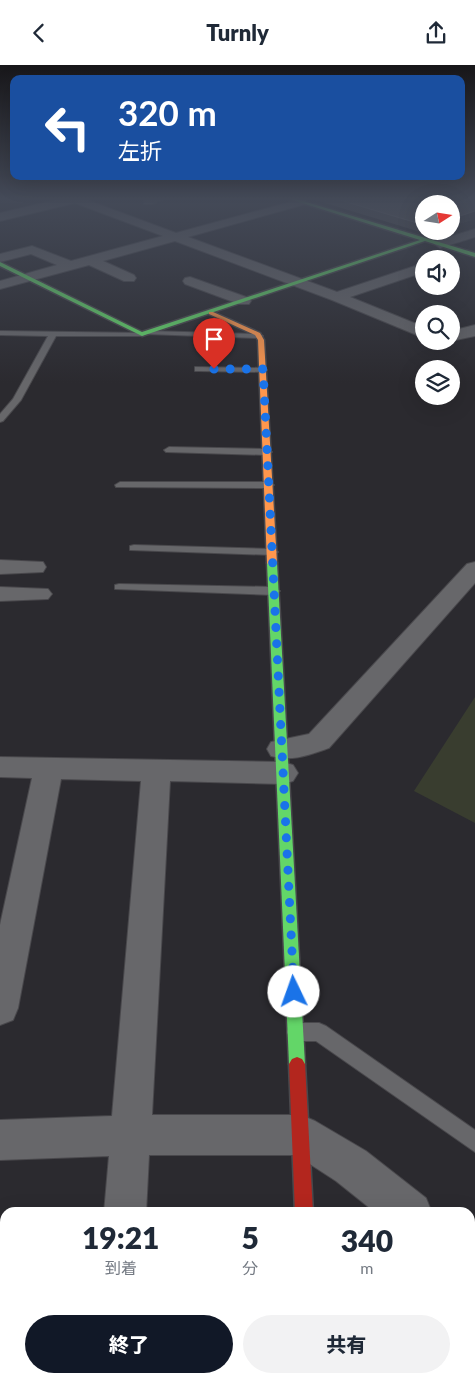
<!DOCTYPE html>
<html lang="ja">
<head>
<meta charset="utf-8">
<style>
	body { margin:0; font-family:Lato,"Noto Sans JP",sans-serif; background:#f2f2f3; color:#1f2937; height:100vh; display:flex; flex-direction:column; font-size:19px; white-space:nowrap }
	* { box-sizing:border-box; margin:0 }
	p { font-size:16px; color:#747a83 }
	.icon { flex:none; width:28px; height:28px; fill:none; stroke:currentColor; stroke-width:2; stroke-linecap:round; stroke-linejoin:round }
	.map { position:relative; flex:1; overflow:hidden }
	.drawer { position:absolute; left:0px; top:1142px; width:475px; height:176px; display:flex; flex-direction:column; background:#fff; border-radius:15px 15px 0 0; box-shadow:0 5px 20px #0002 }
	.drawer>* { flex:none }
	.hud { position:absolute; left:10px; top:10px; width:455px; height:105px; border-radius:10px; box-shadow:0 5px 20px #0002; background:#1a4fa0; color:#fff; overflow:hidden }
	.needle { width:32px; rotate:78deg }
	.controls { position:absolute; left:415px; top:130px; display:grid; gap:10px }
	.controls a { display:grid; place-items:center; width:45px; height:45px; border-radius:50%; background:#fff; box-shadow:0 5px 20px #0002; font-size:25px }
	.pin { position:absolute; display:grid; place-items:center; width:42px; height:42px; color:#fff; margin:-51px -21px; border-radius:50% 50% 50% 0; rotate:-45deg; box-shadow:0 0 5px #0007 }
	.pin .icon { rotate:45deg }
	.me { position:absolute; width:55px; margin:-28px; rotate:357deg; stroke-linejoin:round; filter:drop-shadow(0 0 4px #0008) }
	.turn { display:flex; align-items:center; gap:18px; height:105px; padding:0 25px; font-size:22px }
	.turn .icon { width:65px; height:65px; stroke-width:2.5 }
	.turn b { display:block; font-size:35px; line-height:42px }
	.eta { display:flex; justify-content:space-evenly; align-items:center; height:85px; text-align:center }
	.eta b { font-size:30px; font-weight:800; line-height:35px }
	.action { display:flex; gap:10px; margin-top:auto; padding:10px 25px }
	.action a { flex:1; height:58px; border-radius:30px; background:#111827; color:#fff; font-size:20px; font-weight:800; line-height:58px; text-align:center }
	.action a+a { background:#f2f2f3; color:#1f2937 }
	header { display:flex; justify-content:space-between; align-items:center; height:65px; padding:0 25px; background:#fff; font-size:22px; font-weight:800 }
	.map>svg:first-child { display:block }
	.green { fill:#393d2f }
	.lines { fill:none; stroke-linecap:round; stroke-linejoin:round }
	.lane-casing { stroke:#49484c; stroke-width:2 }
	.street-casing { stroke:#49484c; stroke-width:2 }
	.fast-casing { stroke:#49484c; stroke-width:3 }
	.slow-casing { stroke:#49484c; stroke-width:3 }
	.jam-casing { stroke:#49484c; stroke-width:3 }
	.lane { fill:#67676a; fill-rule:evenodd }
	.street { fill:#67676a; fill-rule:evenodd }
	.fast { fill:#63d668; fill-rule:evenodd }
	.slow { fill:#ff974d; fill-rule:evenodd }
	.jam { fill:#b3261e; fill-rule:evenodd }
	.wall { fill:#4d4d4f }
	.shaded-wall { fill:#38373a }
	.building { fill:#5f5f61; stroke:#767679 }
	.route { stroke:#1a73e8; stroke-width:9; stroke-dasharray:0 16.2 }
</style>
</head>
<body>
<header><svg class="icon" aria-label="back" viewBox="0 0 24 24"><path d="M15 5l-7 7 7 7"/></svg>Turnly<svg class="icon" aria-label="share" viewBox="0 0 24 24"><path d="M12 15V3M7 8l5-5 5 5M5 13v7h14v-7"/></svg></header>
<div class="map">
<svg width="475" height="1318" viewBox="0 0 475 1318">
	<rect width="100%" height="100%" fill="#2b2a2f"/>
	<polygon class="green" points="475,632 475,758 414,726"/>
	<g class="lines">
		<defs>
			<g id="lane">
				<polygon points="0,266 145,268 149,266 259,269 263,271 259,273 146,269 142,271 56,271 21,335 3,356 0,357 0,349 13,334 48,271 0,270"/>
				<polygon points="195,302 263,303 267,305 263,307 198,306 195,306"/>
				<polygon points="169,382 267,384 272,387 267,390 166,387 164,385"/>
				<polygon points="120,417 269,417 274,420 269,423 116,422 115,420"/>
				<polygon points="134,480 272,484 278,487 272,490 130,485 130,481"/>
				<polygon points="119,519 274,522 280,526 274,530 115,524 115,520"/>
				<polygon points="296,958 319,958 326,961 475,1065 475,1087 316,976 296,976 289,973 287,967 289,961"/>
			</g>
			<g id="street">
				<polygon points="65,133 89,133 87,135 176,168 298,135 306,135 306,139 188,172 337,227 424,198 424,207 350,232 424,262 424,273 332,235 175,176 103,196 134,210 136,213 134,216 124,216 89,200 0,224 0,216 57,200 31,189 0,197 0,189 32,181 71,196 163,171 75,138 0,156 0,148"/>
				<polygon points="149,133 167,133 152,139 144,139 144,135"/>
				<polygon points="475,164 475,172 440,183 434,179 436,176"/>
				<polygon points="190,212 249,233 251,236 249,239 239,239 185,219 183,216 185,213"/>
				<polygon points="475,260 475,271 451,276 451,266"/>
				<polygon points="0,495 43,497 46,502 43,507 0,509"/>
				<path d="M475 497V518L329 683C309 690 292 697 271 691L267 684 271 677 309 669 467 499Z"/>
				<polygon points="0,522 48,524 52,529 48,534 0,536"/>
				<polygon points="0,692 283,697 293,700 298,708 293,716 283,719 170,716 152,1050 301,1050 315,1056 366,1086 426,1133 432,1148 376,1148 336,1116 296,1090 149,1090 146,1148 104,1148 109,1091 0,1095 0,1055 112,1051 141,716 61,714 18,943 13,955 0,960 0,860 32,713 0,712"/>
				<polygon points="470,1171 475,1173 475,1219 470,1217"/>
				<polygon points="88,1314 136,1314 135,1318 87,1318"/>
				<rect x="289" y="1314" width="48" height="4"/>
			</g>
			<g id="fast">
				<polygon points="286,133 293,133 475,188 475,192 425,176 142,271 0,201 0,197 2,198 142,267 420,175"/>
				<polygon points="272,495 277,498 305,999 302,1004 297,1006 292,1004 289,999 267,498"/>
			</g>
			<polygon id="slow" points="209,247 213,247 260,268 264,275 277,498 275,500 269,500 267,498 258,275 255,270 209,249"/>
			<polygon id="jam" points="297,992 302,994 305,999 313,1148 295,1148 289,999 292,994"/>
		</defs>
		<use href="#lane" class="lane-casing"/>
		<use href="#street" class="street-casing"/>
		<use href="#fast" class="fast-casing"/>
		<use href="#slow" class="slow-casing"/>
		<use href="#jam" class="jam-casing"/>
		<use href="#lane" class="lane"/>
		<use href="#street" class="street"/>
		<use href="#fast" class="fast"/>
		<use href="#slow" class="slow"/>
		<use href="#jam" class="jam"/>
	</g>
	<polygon class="wall" points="312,133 475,133 475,154 451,161 451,139 424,139 424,166 436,166 427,169 312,134"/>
	<g class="shaded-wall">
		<polygon points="475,146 475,154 451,161 451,154"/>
		<polygon points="428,166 436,166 427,169"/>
	</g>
	<polygon class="building" points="333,133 475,133 475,146 451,154 451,139 424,139 424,160"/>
	<linearGradient id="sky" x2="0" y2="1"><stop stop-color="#18171a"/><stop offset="0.42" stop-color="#444a58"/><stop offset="1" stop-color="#444a58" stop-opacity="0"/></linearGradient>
	<rect width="475" height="318" fill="url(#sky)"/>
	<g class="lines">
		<polyline class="route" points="214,304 263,304 294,927"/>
	</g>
</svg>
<div class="controls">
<a><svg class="needle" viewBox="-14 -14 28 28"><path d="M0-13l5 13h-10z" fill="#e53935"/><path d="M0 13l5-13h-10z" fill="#747a83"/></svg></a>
<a><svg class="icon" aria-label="sound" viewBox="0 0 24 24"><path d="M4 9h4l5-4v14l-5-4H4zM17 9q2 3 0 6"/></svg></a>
<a><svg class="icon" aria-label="search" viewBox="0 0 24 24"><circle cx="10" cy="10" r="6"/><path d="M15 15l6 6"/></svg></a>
<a><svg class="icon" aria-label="layers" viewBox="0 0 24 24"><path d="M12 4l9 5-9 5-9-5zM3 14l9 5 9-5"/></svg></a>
</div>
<div class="pin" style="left:214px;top:304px;background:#d93025"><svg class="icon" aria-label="arrive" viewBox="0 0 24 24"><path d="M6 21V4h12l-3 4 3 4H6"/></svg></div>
<svg class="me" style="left:294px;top:927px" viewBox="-20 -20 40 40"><circle r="19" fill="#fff"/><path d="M0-13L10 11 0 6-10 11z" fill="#1a73e8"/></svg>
<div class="hud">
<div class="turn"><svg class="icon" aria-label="left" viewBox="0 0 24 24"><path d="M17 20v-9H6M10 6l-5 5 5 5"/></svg><div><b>320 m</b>左折</div></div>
</div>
<section class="drawer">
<div class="eta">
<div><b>19:21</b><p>到着</p></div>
<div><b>5</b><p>分</p></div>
<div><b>340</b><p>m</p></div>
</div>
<div class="action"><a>終了</a><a>共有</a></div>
</section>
</div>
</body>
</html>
